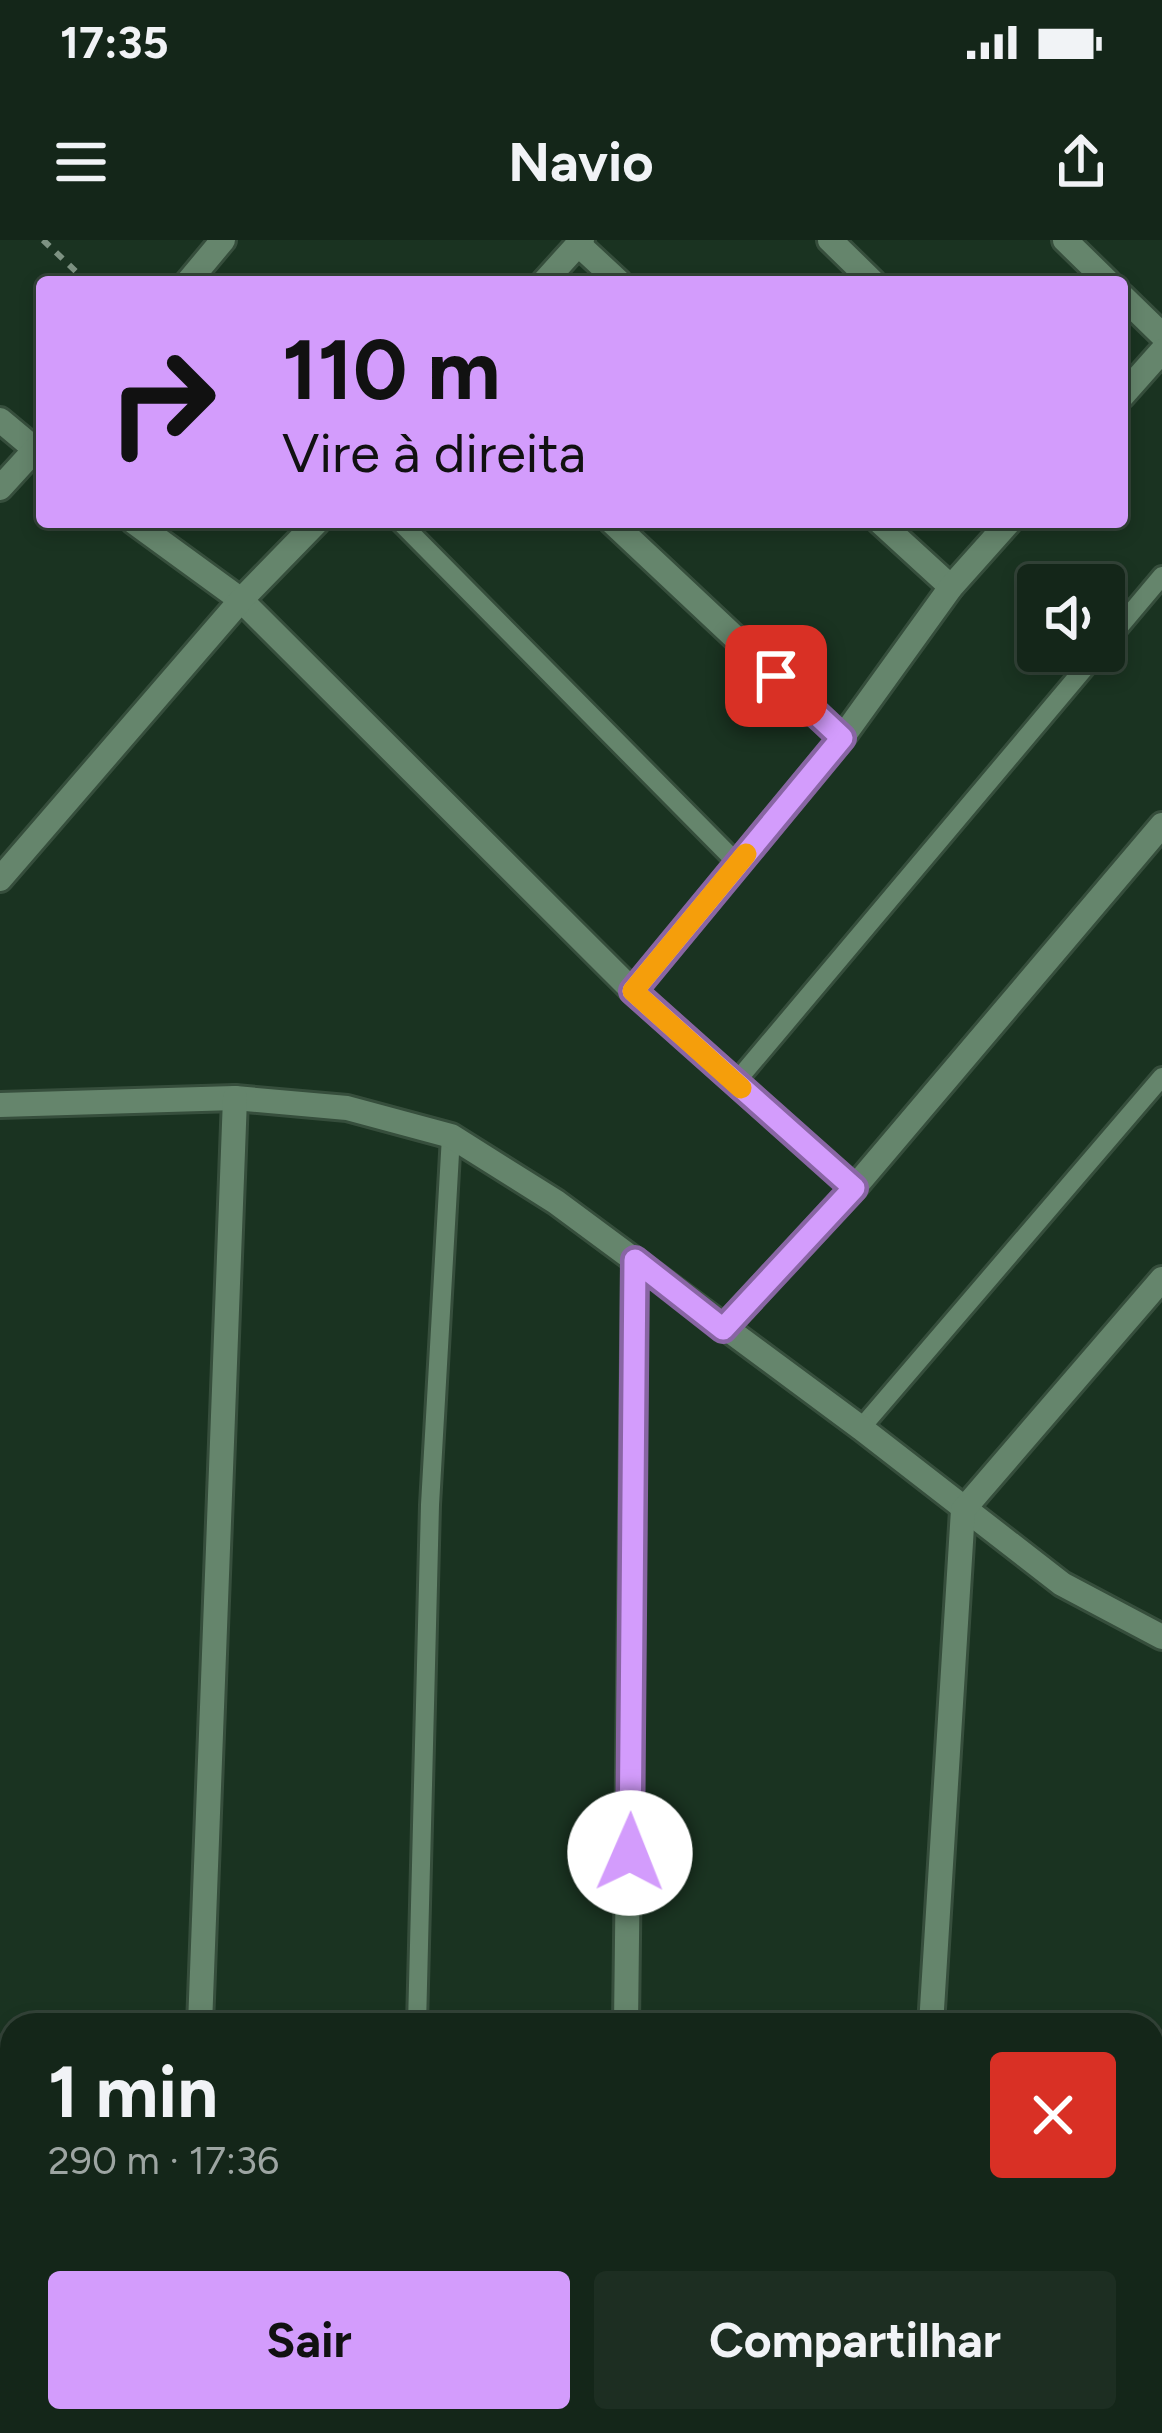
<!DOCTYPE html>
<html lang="pt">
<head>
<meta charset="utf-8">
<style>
	body { margin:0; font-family:Figtree,sans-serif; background:#1d2e22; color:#f1f3f6; height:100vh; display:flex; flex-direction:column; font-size:45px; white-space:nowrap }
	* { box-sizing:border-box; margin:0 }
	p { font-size:39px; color:#9da5a2 }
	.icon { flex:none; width:66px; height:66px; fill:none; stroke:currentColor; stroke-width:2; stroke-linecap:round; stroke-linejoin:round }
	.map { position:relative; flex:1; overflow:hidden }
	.panel { position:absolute; left:0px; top:1773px; width:1164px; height:420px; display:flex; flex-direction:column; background:#142619; border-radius:36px 36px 0 0; box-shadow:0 6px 18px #0003,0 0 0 3px #334338 }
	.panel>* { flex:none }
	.banner { position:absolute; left:36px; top:36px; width:1092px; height:252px; border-radius:12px; box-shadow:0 6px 18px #0003,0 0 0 3px #334338; background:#d39cfc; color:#111; overflow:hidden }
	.controls { position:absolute; left:1017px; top:324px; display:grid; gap:24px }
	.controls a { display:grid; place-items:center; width:108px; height:108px; border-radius:12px; background:#142619; box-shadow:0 6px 18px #0003,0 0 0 3px #334338; font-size:60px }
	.pin { position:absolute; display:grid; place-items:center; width:102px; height:102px; color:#fff; margin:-51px; border-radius:24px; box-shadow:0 6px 18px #0006 }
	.me { position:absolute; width:132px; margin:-66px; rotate:1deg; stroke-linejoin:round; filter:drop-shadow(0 0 9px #0008) }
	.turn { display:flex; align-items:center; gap:42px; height:252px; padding:0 48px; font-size:54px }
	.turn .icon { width:156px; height:156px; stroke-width:2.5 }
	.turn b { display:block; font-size:84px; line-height:102px }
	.round { display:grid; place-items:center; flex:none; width:126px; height:126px; border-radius:12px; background:#1d2e22 }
	.summary { display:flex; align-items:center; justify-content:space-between; height:204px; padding:0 48px }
	h1 { font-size:72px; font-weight:700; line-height:90px }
	.primary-button { display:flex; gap:24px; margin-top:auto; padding:24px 48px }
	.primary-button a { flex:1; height:138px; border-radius:12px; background:#d39cfc; color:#111; font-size:48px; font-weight:700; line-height:138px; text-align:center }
	.primary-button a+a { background:#1d2e22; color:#f1f3f6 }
	.status { display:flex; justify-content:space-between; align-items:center; height:84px; padding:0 60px; background:#142619; direction:ltr }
	.status svg { height:33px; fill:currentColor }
	header { display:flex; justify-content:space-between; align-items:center; height:156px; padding:0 48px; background:#142619; font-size:54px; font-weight:700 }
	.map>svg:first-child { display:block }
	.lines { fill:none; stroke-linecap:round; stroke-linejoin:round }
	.service-casing { stroke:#364e3c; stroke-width:24 }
	.minor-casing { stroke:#364e3c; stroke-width:30 }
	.path { stroke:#7d9282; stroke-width:6; stroke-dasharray:9 9; stroke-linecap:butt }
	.service { stroke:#65856c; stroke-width:18 }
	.minor { stroke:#65856c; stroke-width:24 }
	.route-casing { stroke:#8965a4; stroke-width:30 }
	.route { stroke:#d39cfc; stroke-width:21 }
	.slow { stroke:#f59e0b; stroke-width:21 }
</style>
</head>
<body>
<div class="status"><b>17:35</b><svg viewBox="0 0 49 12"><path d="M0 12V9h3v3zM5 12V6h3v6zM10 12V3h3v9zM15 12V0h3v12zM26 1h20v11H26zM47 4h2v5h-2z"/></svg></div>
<header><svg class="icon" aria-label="menu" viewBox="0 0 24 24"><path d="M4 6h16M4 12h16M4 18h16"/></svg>Navio<svg class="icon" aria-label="share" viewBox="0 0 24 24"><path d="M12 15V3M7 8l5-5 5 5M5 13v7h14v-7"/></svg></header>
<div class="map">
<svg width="1162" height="2193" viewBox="0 0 1162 2193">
	<rect width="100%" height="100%" fill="#1a3321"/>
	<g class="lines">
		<defs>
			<g id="service">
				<polyline points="400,282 738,624"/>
				<polyline points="1104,405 1162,336"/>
				<polyline points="735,843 1099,411"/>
				<polyline points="861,1188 1162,837"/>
				<polyline points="417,1785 430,1265 451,896"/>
				<polyline points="406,2193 406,2181"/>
			</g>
			<g id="minor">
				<polyline points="830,0 873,42"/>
				<polyline points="1065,0 1108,42"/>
				<polyline points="578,4 619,42"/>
				<polyline points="188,42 223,0"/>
				<polyline points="544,42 582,0"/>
				<polyline points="1122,56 1162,95"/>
				<polyline points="1122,156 1162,111"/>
				<polyline points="0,180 42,215"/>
				<polyline points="0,248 42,202"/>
				<polyline points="134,282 241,360 633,751 854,948"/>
				<polyline points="612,282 842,498"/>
				<polyline points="880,282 951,347"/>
				<polyline points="0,639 241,360 317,282"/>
				<polyline points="633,751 842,498 951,347 1009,282"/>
				<polyline points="0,865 235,858 347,868 451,896 556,962 861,1188 1062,1344 1162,1397"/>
				<polyline points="723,1089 854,948 1162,585"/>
				<polyline points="200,1785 235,858"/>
				<polyline points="626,1785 635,1020"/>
				<polyline points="931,1785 963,1270 1162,1039"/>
				<polyline points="185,2193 186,2181"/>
				<polyline points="613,2193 614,2181"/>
				<polyline points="905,2193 906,2181"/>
			</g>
		</defs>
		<use href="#service" class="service-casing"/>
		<use href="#minor" class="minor-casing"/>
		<polyline class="path" points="43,0 87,42"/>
		<use href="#service" class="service"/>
		<use href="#minor" class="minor"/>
	</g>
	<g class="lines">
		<defs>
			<polyline id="route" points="630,1613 635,1020 723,1089 854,948 633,751 842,498 776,436"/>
		</defs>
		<use href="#route" class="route-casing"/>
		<use href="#route" class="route"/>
		<polyline class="slow" points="741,848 633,751 746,614"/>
	</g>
</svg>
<div class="controls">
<a><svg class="icon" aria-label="sound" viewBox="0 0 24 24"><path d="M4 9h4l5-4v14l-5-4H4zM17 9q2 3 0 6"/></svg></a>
</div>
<div class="pin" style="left:776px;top:436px;background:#d93025"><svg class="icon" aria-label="arrive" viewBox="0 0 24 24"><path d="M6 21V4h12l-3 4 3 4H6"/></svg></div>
<svg class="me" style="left:630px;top:1613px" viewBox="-20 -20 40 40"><circle r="19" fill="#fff"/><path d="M0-13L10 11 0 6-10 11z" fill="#d39cfc"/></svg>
<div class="banner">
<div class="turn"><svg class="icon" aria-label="right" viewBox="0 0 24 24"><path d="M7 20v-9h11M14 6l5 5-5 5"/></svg><div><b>110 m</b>Vire à direita</div></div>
</div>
<section class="panel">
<div class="summary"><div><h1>1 min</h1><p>290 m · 17:36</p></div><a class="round" style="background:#d93025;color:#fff"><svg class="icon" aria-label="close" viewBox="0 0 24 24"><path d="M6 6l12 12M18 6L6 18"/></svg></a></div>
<div class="primary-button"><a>Sair</a><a>Compartilhar</a></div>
</section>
</div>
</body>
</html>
